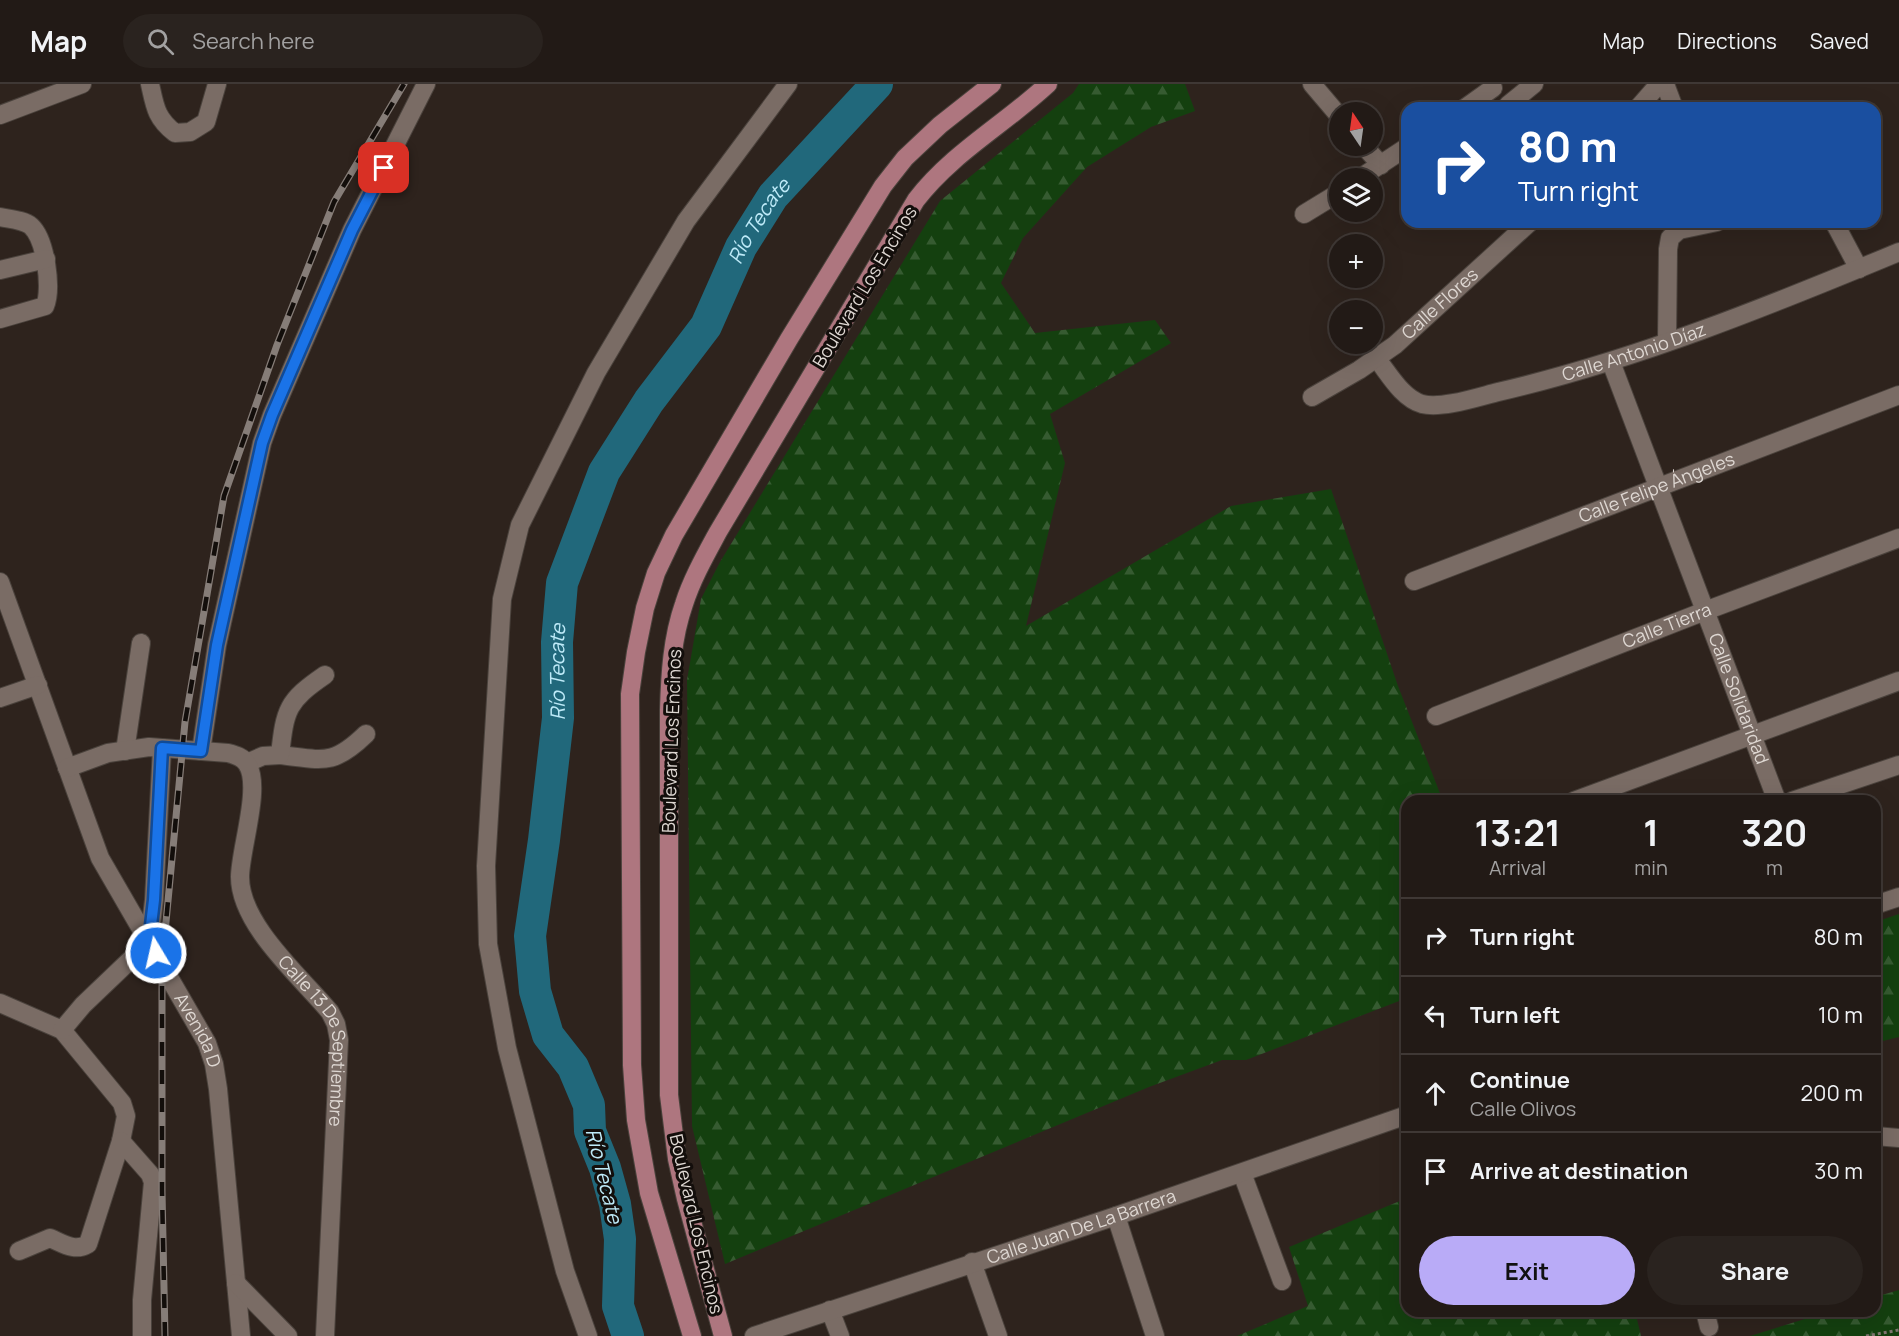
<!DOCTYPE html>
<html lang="en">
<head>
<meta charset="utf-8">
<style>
	body { margin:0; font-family:Manrope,sans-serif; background:#2a231f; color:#f1f3f6; height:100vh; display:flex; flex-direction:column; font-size:22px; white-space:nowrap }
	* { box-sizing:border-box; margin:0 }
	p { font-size:20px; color:#a2a1a1 }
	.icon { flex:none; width:33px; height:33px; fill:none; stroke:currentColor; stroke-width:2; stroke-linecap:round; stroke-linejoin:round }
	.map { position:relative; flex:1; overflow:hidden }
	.details { position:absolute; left:1401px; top:711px; width:480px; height:522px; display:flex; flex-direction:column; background:#221a16; border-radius:18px; box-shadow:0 6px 24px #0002,0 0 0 2px #3f3835 }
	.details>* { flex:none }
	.banner { position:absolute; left:1401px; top:18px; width:480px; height:126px; border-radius:18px; box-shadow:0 6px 24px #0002,0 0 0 2px #3f3835; background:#1a4fa0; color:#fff; overflow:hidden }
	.needle { width:39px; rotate:347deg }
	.fabs { position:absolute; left:1329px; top:18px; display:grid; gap:12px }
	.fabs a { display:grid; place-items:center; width:54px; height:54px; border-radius:50%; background:#221a16; box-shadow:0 6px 24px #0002,0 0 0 2px #3f3835; font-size:30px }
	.pin { position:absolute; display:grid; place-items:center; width:51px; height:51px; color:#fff; margin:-26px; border-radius:12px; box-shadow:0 3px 9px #0006 }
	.me { position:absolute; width:66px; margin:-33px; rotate:351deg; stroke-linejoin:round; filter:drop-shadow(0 0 4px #0008) }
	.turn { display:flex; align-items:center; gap:21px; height:126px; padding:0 18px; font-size:27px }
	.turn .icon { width:78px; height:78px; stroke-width:2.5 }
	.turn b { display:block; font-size:42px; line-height:51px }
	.eta { display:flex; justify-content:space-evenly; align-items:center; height:102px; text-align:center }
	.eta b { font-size:36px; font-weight:700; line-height:42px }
	.action { display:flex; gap:12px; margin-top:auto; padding:12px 18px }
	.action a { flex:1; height:69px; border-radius:36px; background:#b9abf7; color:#111; font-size:24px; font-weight:700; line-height:69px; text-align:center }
	.action a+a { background:#2a231f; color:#f1f3f6 }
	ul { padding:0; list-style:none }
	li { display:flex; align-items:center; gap:18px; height:78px; padding:0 18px; border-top:2px solid #3f3835 }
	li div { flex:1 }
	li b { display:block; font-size:22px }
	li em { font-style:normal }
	header { display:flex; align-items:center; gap:36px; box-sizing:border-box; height:84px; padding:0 30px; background:#221a16; border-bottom:2px solid #3f3835 }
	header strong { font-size:28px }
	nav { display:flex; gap:33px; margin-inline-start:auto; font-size:21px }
	.search { width:420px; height:54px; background:#2a231f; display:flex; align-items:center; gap:15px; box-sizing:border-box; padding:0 21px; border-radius:33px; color:#a2a1a1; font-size:22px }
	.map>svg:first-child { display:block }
	.forest { fill:url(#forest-firs) }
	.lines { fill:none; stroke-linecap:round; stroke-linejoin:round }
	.river { stroke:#21687b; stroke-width:32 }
	.minor-casing { stroke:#4a423c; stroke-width:20 }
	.major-casing { stroke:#4a423c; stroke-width:20 }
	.path { stroke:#7e756f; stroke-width:3; stroke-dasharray:3 3; stroke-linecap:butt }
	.minor { stroke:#7a6c65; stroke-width:18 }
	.major { stroke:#ae767f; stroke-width:18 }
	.rail-casing { stroke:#867d78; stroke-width:7 }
	.rail { stroke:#130e0b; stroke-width:4.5; stroke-dasharray:14; stroke-linecap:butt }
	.route-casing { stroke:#114b97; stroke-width:15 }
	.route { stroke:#1a73e8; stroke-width:10 }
	.labels { text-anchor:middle; stroke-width:6; stroke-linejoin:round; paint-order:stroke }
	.street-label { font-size:18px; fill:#ded7d2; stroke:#130e0b }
	.water-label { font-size:20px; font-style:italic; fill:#beeaf8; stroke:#130e0b }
</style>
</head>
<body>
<header>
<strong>Map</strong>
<div class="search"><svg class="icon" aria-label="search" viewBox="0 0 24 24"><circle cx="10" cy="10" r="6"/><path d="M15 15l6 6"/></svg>Search here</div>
<nav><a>Map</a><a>Directions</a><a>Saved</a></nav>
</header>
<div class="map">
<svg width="1899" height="1252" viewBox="0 0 1899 1252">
	<defs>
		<pattern id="forest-firs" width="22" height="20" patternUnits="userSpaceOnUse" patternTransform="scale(1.5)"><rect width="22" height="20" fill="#14400f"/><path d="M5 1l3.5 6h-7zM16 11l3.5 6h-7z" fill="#365b31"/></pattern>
	</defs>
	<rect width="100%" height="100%" fill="#2e231d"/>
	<g class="forest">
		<polygon points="1079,0 1185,0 1195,27 1151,43 1087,83 1023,154 1001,199 1035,249 1155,236 1171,259 1050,330 1065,379 1026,542 1231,422 1331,405 1398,602 1443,717 1407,717 1407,914 1246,976 1222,976 1149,1003 725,1180 692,1042 687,596 701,515 720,478 940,117 1073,9"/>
		<polygon points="1899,830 1899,953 1875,959 1875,838"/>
		<polygon points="1407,1114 1407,1227 1635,1227 1641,1252 1237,1252 1308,1222 1289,1163"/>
		<polygon points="1899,1206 1899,1252 1750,1252 1831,1227 1875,1227 1875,1213"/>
	</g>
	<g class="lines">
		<path class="river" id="s1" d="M628 1252 618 1222 620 1155 615 1120 605 1084 590 1047 589 1021 573 983 548 951 535 907 530 852 544 756 558 634 557 558 562 499 604 388 649 317 706 242 741 163 773 112 877 0"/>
		<defs>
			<g id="minor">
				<path d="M150 0C155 23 156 34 175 49L190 48 206 38 217 0"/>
				<polyline points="1312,0 1340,33"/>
				<polyline points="1665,0 1674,24"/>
				<polyline points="1508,21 1534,0"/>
				<polyline points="1465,24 1493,4"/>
				<polyline points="1638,24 1659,0"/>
				<polyline points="0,31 82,0"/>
				<polyline points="1364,62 1381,81"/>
				<polyline points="1360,94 1407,63"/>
				<polyline points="1304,130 1340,108"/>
				<path d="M0 133C9 135 24 136 31 142 46 156 52 205 45 222L0 235"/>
				<polyline points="1834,138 1859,185"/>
				<polyline points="0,186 46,175"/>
				<polyline points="1667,258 1668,165 1670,154 1679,146 1717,138"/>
				<path id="s2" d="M1377 275C1389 290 1402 314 1422 320 1442 325 1478 313 1498 308 1636 276 1769 222 1899 168"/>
				<path id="s3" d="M1611 278 1777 717"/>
				<path id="s4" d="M1312 313 1359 286 1395 261 1530 138"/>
				<path id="s5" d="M1414 497 1899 311"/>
				<path id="s6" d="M0 498 100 774 207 959 214 980 218 1005 241 1252"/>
				<polyline points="0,614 38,601"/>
				<path id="s7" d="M1436 632 1705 527 1899 454"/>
				<polyline points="125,667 141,559"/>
				<polyline points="201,667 217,561 262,359 272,331 352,146 426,0"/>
				<path d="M280 671C324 676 333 682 366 650"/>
				<path d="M247 679 263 672 280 671C285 625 287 617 325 591"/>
				<path id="s8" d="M67 684 108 669 149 663 228 669C236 671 243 673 247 680 262 702 240 766 240 793 240 841 301 893 330 928L336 940 339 956 325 1252"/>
				<polyline points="1574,717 1899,597"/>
				<polyline points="1792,717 1899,681"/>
				<polyline points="1875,821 1899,813"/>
				<path d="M0 919 62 946 122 1019 126 1032 121 1057 88 1160C75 1168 64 1160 50 1154L19 1167"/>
				<polyline points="62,946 83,921 149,858 154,816 162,664"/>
				<polyline points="1875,1052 1899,1054"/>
				<polyline points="121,1057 150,1090 153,1098 142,1216 142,1252"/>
				<polyline points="1242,1089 1282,1197"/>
				<polyline points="1116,1132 1155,1252"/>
				<polyline points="972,1178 998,1252"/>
				<polyline points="236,1199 288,1252"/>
				<polyline points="830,1226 840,1252"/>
				<polyline points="1705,1227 1709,1243"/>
				<polyline points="588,1252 565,1187 507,964 488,860 486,782 502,515 520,441 596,289 686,137 788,0"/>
				<path id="s9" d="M754 1252 1116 1132 1407 1031"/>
			</g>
			<g id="major">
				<polyline points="692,1252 649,1109 636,1036 632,981 630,610 636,568 645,524 656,489 674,451 789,255 883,102 905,74 940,41 992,0"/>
				<path d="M723 1252 686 1115 677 1075 669 1011V626C670 591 672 554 684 520 692 495 705 472 718 448L916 116C952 69 1005 40 1048 0"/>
			</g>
		</defs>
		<use href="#minor" class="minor-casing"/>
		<use href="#major" class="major-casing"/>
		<polyline class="path" points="1866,1252 1899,1246"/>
		<use href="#minor" class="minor"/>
		<use href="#major" class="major"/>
		<defs>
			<polyline id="rail" points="165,1252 162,1107 162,880 185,638 224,412 277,261 334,118 404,0"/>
		</defs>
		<use href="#rail" class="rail-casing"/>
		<use href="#rail" class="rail"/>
	</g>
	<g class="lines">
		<defs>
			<polyline id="route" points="156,869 149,858 154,816 162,664 201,667 217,561 262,359 272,331 352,146 384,84"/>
		</defs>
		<use href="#route" class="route-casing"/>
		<use href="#route" class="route"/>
	</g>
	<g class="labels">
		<g class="street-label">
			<text transform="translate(865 203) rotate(-59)" y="6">Boulevard Los Encinos</text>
			<text dy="6" stroke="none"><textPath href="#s4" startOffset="159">Calle Flores</textPath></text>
			<text dy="6" stroke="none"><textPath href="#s2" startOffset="284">Calle Antonio Díaz</textPath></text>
			<text dy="6" stroke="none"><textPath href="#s5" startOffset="260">Calle Felipe Ángeles</textPath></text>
			<text dy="6" stroke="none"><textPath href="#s7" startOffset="248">Calle Tierra</textPath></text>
			<text dy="6" stroke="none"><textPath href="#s3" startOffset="360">Calle Solidaridad</textPath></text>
			<text transform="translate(672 657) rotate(-88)" y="6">Boulevard Los Encinos</text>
			<text dy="6" stroke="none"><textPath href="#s6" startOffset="492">Avenida D</textPath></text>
			<text dy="6" stroke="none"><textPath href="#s8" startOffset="489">Calle 13 De Septiembre</textPath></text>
			<text transform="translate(696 1140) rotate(77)" y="6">Boulevard Los Encinos</text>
			<text dy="6" stroke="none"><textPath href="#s9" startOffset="345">Calle Juan De La Barrera</textPath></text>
		</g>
		<g class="water-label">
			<text dy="7" stroke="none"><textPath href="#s1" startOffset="1190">Río Tecate</textPath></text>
			<text dy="7" stroke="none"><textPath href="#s1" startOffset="686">Río Tecate</textPath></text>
			<text transform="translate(604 1092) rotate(76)" y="7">Río Tecate</text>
		</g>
	</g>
</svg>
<div class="fabs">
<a><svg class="needle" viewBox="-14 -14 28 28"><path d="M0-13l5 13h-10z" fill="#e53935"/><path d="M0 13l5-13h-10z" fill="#a2a1a1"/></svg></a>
<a><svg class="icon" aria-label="layers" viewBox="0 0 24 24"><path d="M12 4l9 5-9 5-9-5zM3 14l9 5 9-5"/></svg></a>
<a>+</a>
<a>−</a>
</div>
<div class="pin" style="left:384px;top:84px;background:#d93025"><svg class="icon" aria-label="arrive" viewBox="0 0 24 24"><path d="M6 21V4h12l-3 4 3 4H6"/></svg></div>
<svg class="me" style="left:156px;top:869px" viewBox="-20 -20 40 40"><circle r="17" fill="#1a73e8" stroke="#fff" stroke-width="3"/><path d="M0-11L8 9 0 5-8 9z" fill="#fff"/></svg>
<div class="banner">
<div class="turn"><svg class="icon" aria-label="right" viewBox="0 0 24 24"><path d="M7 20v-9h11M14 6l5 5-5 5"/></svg><div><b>80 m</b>Turn right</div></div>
</div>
<section class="details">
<div class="eta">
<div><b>13:21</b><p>Arrival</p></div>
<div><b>1</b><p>min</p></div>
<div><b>320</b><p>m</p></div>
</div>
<ul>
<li><svg class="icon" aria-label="right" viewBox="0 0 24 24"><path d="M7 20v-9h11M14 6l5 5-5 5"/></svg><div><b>Turn right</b></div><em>80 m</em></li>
<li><svg class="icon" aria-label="left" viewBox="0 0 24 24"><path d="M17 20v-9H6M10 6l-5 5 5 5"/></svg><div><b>Turn left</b></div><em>10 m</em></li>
<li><svg class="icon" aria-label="ahead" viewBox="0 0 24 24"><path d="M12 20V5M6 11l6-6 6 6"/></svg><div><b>Continue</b><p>Calle Olivos</p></div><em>200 m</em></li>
<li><svg class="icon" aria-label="arrive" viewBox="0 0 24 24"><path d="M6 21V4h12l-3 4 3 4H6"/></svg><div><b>Arrive at destination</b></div><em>30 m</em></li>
</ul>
<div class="action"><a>Exit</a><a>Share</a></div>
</section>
</div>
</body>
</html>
